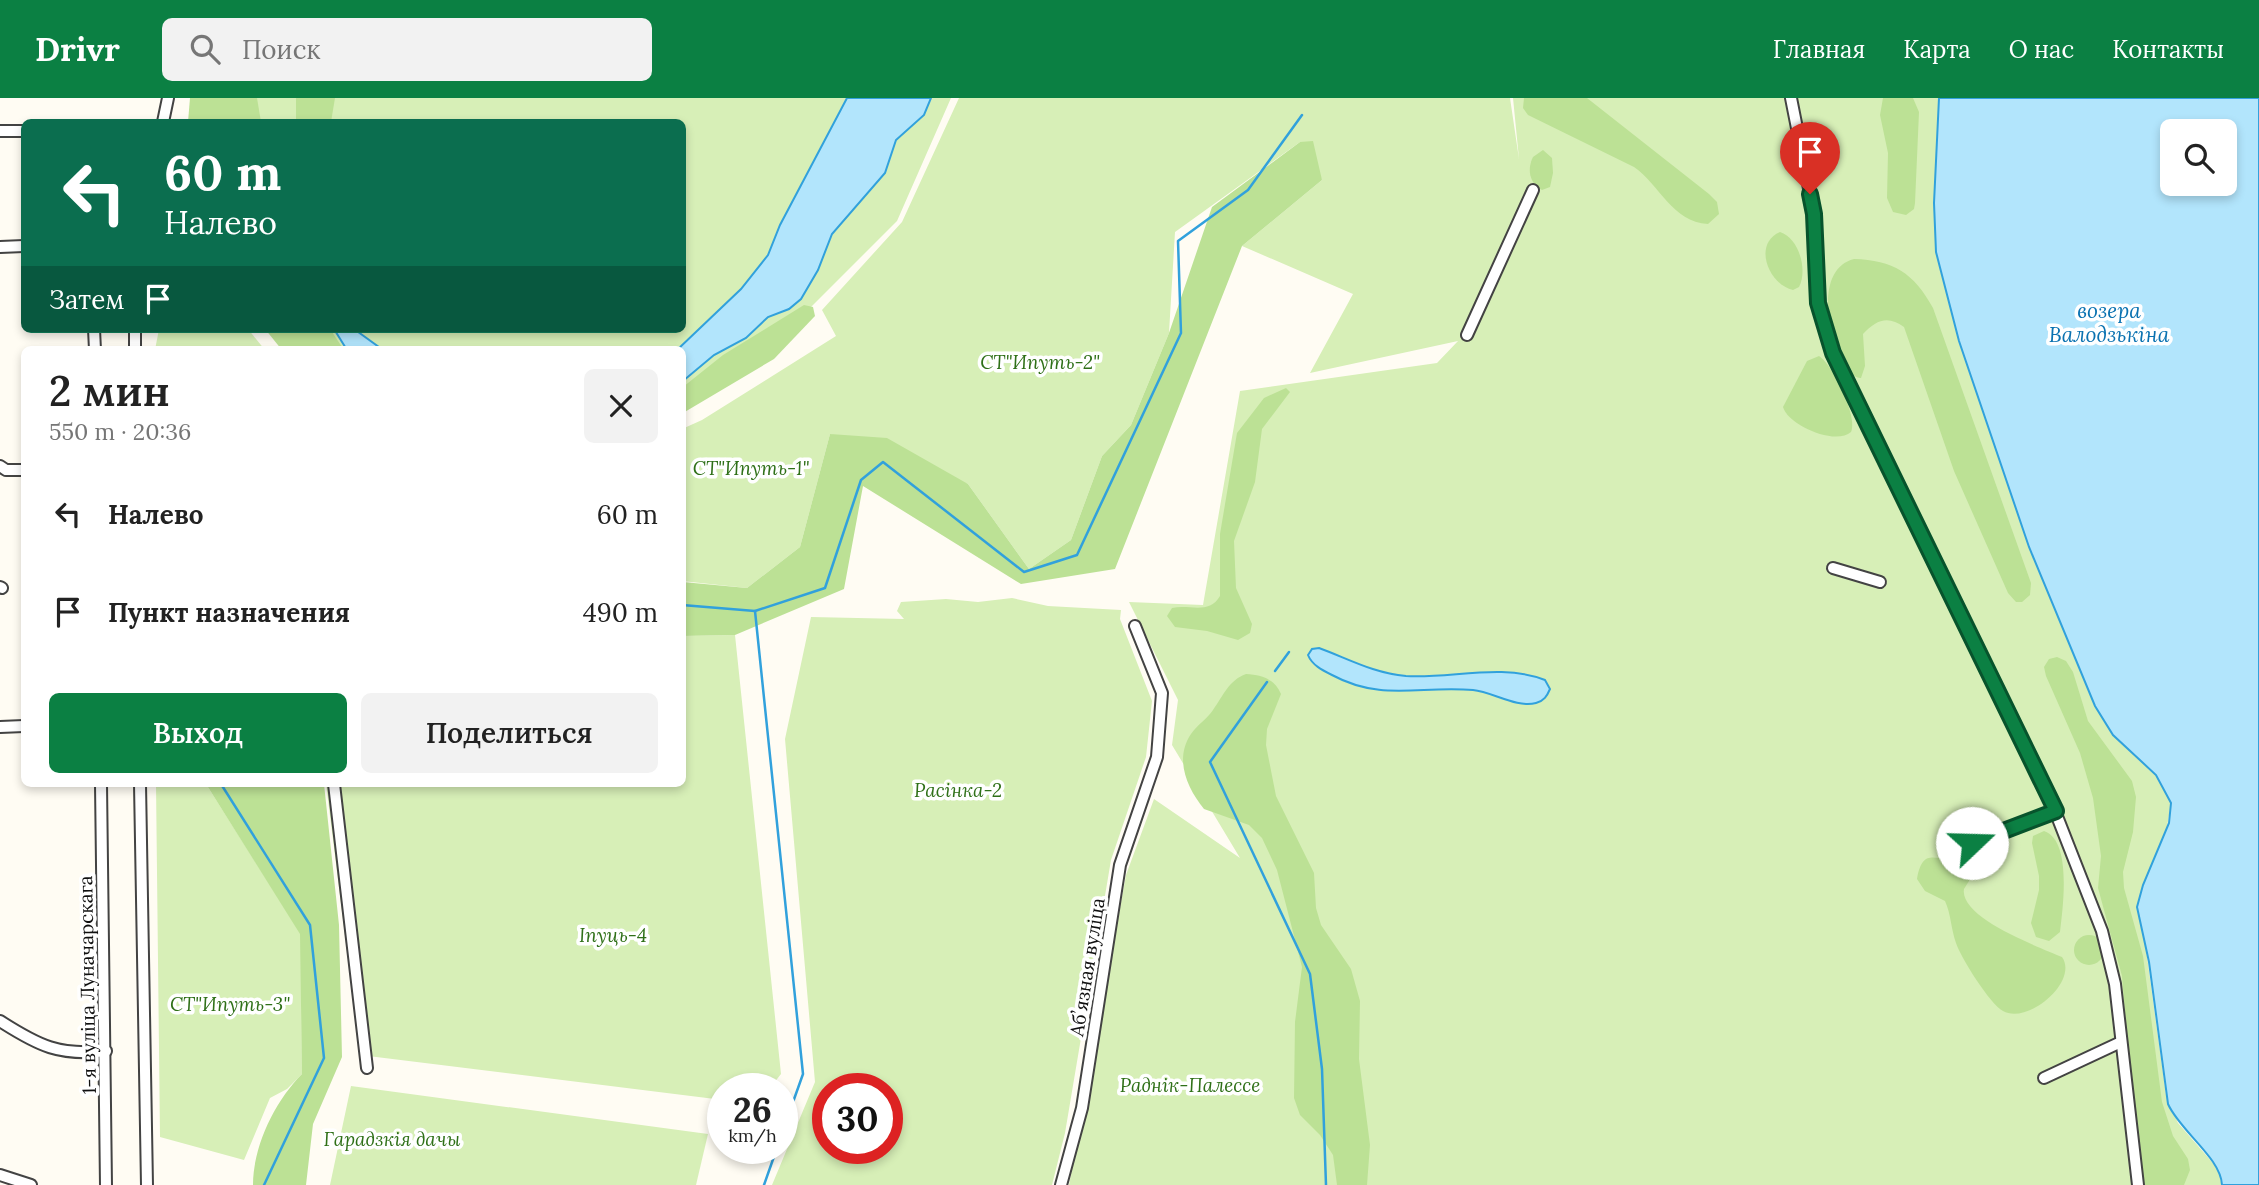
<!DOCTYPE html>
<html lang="ru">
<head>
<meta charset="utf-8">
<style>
	body { margin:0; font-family:Lora,serif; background:#f2f2f2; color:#222; height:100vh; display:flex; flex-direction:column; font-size:26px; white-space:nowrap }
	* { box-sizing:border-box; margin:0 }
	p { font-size:23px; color:#767676 }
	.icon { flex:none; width:38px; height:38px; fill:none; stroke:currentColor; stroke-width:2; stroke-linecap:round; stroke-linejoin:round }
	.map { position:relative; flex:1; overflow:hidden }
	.drawer { position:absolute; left:21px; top:248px; width:665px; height:441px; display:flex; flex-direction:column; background:#fff; border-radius:10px; box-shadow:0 4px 10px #0003 }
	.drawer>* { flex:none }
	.banner { position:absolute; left:21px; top:21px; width:665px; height:214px; border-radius:10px; box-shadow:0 4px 10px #0003; background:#0b6e4f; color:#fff; overflow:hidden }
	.controls { position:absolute; left:2160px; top:21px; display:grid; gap:14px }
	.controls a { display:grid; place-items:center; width:77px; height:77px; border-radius:10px; background:#fff; box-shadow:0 4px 10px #0003; font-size:35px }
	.speed { position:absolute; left:707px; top:975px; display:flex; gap:14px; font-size:35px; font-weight:700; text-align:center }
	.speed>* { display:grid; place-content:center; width:91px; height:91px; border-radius:50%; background:#fff; box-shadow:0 4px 10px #0003; line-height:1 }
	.speed small { font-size:18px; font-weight:400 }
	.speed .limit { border:10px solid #d22; background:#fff; color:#111 }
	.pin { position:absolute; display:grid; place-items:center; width:60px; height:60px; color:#fff; margin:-72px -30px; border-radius:50% 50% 50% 0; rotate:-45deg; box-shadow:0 0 7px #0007 }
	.pin .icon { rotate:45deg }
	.me { position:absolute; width:77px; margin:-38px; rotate:69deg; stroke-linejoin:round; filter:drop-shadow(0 0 5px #0008) }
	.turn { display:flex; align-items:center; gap:24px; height:147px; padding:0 28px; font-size:32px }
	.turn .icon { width:91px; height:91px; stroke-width:2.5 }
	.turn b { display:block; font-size:49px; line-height:60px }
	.then { display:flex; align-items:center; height:66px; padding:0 28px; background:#0003; gap:14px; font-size:26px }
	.round { display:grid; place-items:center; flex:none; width:74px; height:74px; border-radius:10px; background:#f2f2f2 }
	.overview { display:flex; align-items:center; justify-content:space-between; height:119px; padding:0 28px }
	h1 { font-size:42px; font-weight:600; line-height:52px }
	.primary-button { display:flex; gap:14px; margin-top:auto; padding:14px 28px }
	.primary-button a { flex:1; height:80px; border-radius:10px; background:#0b8043; color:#fff; font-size:28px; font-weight:600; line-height:80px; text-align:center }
	.primary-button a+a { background:#f2f2f2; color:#222 }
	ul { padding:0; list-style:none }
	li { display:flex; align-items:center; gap:21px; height:98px; padding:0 28px }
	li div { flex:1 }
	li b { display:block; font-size:26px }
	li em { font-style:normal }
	header { display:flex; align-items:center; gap:42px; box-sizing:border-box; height:98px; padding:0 35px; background:#0b8043; color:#fff }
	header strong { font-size:33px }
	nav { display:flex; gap:38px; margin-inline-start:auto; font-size:24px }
	.search { width:490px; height:63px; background:#f2f2f2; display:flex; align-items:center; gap:18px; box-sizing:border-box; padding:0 24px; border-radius:10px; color:#767676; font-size:26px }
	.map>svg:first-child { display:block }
	.green { fill:#d7efb7; fill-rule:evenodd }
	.forest { fill:#bce195 }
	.water { fill:#b2e5fc; stroke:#31a1dc; stroke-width:2; fill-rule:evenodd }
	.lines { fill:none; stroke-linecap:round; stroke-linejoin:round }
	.stream { stroke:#31a1dc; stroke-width:2.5 }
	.minor-casing { stroke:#434343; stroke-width:14 }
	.minor { stroke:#fff; stroke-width:10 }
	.route-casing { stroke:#07532c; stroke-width:18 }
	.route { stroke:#0b8043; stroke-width:12 }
	.labels { text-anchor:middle; stroke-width:7; stroke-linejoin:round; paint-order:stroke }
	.park-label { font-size:19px; font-style:italic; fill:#2f7018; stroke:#fff }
	.street-label { font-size:19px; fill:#101010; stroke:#fff }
	.water-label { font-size:21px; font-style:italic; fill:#0a72b1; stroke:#fff }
</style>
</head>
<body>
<header>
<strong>Drivr</strong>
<div class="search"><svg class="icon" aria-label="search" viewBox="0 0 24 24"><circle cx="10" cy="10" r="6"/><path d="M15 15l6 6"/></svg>Поиск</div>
<nav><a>Главная</a><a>Карта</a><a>О нас</a><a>Контакты</a></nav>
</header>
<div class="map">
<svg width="2259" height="1087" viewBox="0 0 2259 1087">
	<rect width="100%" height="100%" fill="#fffcf3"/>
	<g class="green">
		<polygon points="244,0 951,0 897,123 752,268 683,300 682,252 296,252 282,231 682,231 682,24 237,24"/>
		<polygon points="959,0 1510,0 1519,61 1513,0 1939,0 1936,154 1959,243 2029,449 2095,608 2113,637 2156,677 2171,705 2166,735 2148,774 2146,851 2166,997 2178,1025 2219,1072 2222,1087 1069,1087 1126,777 1154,701 1240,760 1172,647 1178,602 1129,504 1203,507 1240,293 1437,265 1458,243 1310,275 1353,196 1242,148 1322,82 1300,44 1175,134 1169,235 1131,327 1102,358 1071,442 1029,471 968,386 830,336 800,449 747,490 682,483 682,331 702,322 836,238 822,212 902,124"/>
		<polygon points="159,231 248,231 265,252 155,252"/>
		<path d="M1012 500 1048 508 1121 512 1120 521 1152 603 1146 659 1111 762 1065 1035 1052 1087H772L815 984 785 641 811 519 904 521 897 513 901 504 946 501 978 504ZM828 990H887V1050H828Z"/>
		<polygon points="735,537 781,976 770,990 723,990 723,1002 360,957 326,686 682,686 683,538"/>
		<polygon points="156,686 206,686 301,836 302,976 287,991 270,1000 244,1062 160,1039"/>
		<polygon points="351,988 708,1036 696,1087 330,1087"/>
	</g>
	<g class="forest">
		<polygon points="190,0 257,0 261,24 188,24"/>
		<polygon points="296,0 335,0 331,24 296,24"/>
		<path d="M1524 0H1587L1709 96 1717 104 1719 116 1708 126C1672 124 1660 87 1634 69L1528 17 1523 10Z"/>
		<polygon points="1883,0 1913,0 1919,14 1915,105 1914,111 1906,117 1893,114 1887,100 1888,55 1880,17"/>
		<polygon points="1313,43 1322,82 1242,148 1115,471 1021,486 863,388 844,491 735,537 683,538 683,484 747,490 800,449 830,336 887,340 968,386 1029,471 1071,442 1102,358 1131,327 1169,235 1212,109 1300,44"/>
		<path d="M1543 52 1552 60 1553 75 1550 89 1542 92C1529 85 1527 71 1533 59Z"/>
		<path d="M1780 134C1799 140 1808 172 1799 189L1793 192C1769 187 1752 146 1780 134Z"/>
		<path d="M1854 161C1893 162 1914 175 1933 210L2031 485 2030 497 2022 504H2016L2008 495 1954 373 1904 229C1888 217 1876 222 1863 236L1865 268 1861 280C1839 282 1803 174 1854 161Z"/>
		<polygon points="804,207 813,209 815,218 774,261 683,315 683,289 723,257"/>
		<polygon points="265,231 330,231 344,252 282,252"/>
		<path d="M1819 258C1833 267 1858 319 1851 334 1835 348 1788 327 1783 309L1807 263Z"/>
		<path d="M1286 290 1290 294 1262 331 1255 384 1234 443 1236 490 1252 526 1250 535 1238 542 1207 533 1175 529 1167 518 1172 510C1190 506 1209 517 1220 498V436L1237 335 1264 300Z"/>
		<polygon points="2057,559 2066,563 2073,574 2088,623 2132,683 2136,699 2133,734 2123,774 2124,790 2143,858 2162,1004 2173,1038 2188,1061 2190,1072 2184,1087 2139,1087 2122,878 2098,790 2101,758 2093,700 2080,655 2046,578 2044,569 2049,561"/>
		<path d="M1246 576C1261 577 1274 580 1281 596L1267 631 1266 647 1276 698 1314 775 1316 810 1321 827 1351 871 1360 903 1359 961 1370 1047 1367 1087H1337L1333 1057 1320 1037 1300 1017 1294 1000 1295 924 1302 869 1277 772 1262 740 1249 727 1204 711C1187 690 1174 661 1191 636 1197 627 1207 621 1213 612 1223 598 1229 582 1246 576Z"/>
		<path d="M206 686H324L339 827 342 959 313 1026 306 1087H253C253 1048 275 1003 302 976L300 836Z"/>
		<path d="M2044 733C2072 742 2063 809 2060 834L2049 843 2036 839 2031 825 2039 792V778L2032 745 2033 738Z"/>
		<path d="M1976 749 1983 751 1982 762 1964 791C1959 820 2039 849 2062 859 2079 883 2028 927 2003 913 1990 906 1961 860 1956 845 1951 831 1951 816 1945 803L1925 793 1917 781C1923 748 1935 764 1956 760 1963 759 1970 753 1976 749Z"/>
		<circle cx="2089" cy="852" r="15"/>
	</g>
	<g class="water">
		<polygon points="847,0 931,0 924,17 896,42 885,75 832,136 818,172 801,201 789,211 768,219 746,240 714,257 683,283 682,252 677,252 741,191 768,157 780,127"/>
		<path d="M1939 0H2259V1087H2222C2221 1060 2180 1033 2168 1006L2149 864 2137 809 2143 787 2169 725 2171 705 2156 677 2113 637 2095 608 2029 449 1959 243 1936 154 1934 105ZM2172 33H2224V86H2172Z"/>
		<polygon points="334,231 354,231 383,252 347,252"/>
		<path d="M1319 550C1349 561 1373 575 1406 578 1450 581 1502 565 1545 582L1550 591C1547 598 1544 603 1536 605 1516 610 1493 594 1473 592 1421 587 1382 604 1332 577 1322 572 1312 567 1308 557L1312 551Z"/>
	</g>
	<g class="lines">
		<g class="stream">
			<polyline points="682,507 755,513 825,490 861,382 883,364 1024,474 1077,457 1181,235 1178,143 1248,92 1302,17"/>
			<polyline points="755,513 803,976 782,1035"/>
			<polyline points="1275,573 1289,554"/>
			<polyline points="1267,584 1210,664 1310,876 1322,971 1326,1087"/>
			<polyline points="221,686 310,827 324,960 264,1087"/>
			<polyline points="764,1087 777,1050"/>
		</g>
		<defs>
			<g id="minor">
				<polyline points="1791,0 1814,116 1818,205 1833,255 2053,708 2102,833 2115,886 2138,1087"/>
				<polyline points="163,24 168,0"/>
				<polyline points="0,33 24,33"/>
				<polyline points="0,149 24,148"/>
				<polyline points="94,231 95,252"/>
				<polyline points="1467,237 1533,92"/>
				<polyline points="135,252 135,231"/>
				<polyline points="0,368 6,372 24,372"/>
				<polyline points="1833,470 1880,484"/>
				<polyline points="0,489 2,490"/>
				<polyline points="0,629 24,628"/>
				<polyline points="101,686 106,1087"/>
				<polyline points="140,686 147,1087"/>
				<polyline points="334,686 367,970"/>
				<polyline points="1972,745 2056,713"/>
				<path d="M0 923C39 948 59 958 106 953"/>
				<polyline points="2044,980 2121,944"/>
				<polyline points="0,1077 31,1087"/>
				<polyline points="1061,1087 1082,1010 1120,767 1157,659 1162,595 1135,528"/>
			</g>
		</defs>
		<use href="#minor" class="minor-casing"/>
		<use href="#minor" class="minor"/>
	</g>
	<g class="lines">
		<defs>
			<polyline id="route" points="1810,96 1814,116 1818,205 1833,255 2056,713 1972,745"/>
		</defs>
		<use href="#route" class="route-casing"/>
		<use href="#route" class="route"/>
	</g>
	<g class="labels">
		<g class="park-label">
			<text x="1040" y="271">СТ"Ипуть-2"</text>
			<text x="751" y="377">СТ"Ипуть-1"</text>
			<text x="958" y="699">Расінка-2</text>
			<text x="613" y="844">Іпуць-4</text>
			<text x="230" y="913">СТ"Ипуть-3"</text>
			<text x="1190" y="994">Раднік-Палессе</text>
			<text x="392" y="1048">Гарадзкія дачы</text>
		</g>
		<g class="street-label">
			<text transform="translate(1087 869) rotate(-81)" y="7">Абʼязная вуліца</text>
			<text transform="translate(87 887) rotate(-91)" y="7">1-я вуліца Луначарскага</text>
		</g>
		<g class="water-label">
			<text x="2109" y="220">возера<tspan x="2109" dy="24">Валодзькіна</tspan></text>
		</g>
	</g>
</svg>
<div class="controls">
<a><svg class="icon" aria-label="search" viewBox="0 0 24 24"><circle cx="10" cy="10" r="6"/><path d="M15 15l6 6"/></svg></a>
</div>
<div class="speed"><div>26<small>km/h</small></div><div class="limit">30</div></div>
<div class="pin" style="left:1810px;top:96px;background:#d93025"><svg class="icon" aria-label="arrive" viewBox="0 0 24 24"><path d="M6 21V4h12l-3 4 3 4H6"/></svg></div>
<svg class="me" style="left:1972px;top:745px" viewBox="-20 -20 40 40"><circle r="19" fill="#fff"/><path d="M0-13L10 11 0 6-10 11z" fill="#0b8043"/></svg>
<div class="banner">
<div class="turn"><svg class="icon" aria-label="left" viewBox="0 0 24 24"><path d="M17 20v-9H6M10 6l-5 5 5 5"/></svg><div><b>60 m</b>Налево</div></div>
<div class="then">Затем<svg class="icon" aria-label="arrive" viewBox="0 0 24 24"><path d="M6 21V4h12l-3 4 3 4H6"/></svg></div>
</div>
<section class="drawer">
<div class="overview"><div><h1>2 мин</h1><p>550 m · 20:36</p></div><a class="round"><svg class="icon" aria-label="close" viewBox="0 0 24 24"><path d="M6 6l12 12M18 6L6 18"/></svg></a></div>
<ul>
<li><svg class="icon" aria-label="left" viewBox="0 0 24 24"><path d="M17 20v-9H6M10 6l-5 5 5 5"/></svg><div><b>Налево</b></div><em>60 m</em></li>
<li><svg class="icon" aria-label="arrive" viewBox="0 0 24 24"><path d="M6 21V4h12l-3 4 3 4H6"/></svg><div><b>Пункт назначения</b></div><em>490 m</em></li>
</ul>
<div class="primary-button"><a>Выход</a><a>Поделиться</a></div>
</section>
</div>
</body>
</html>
